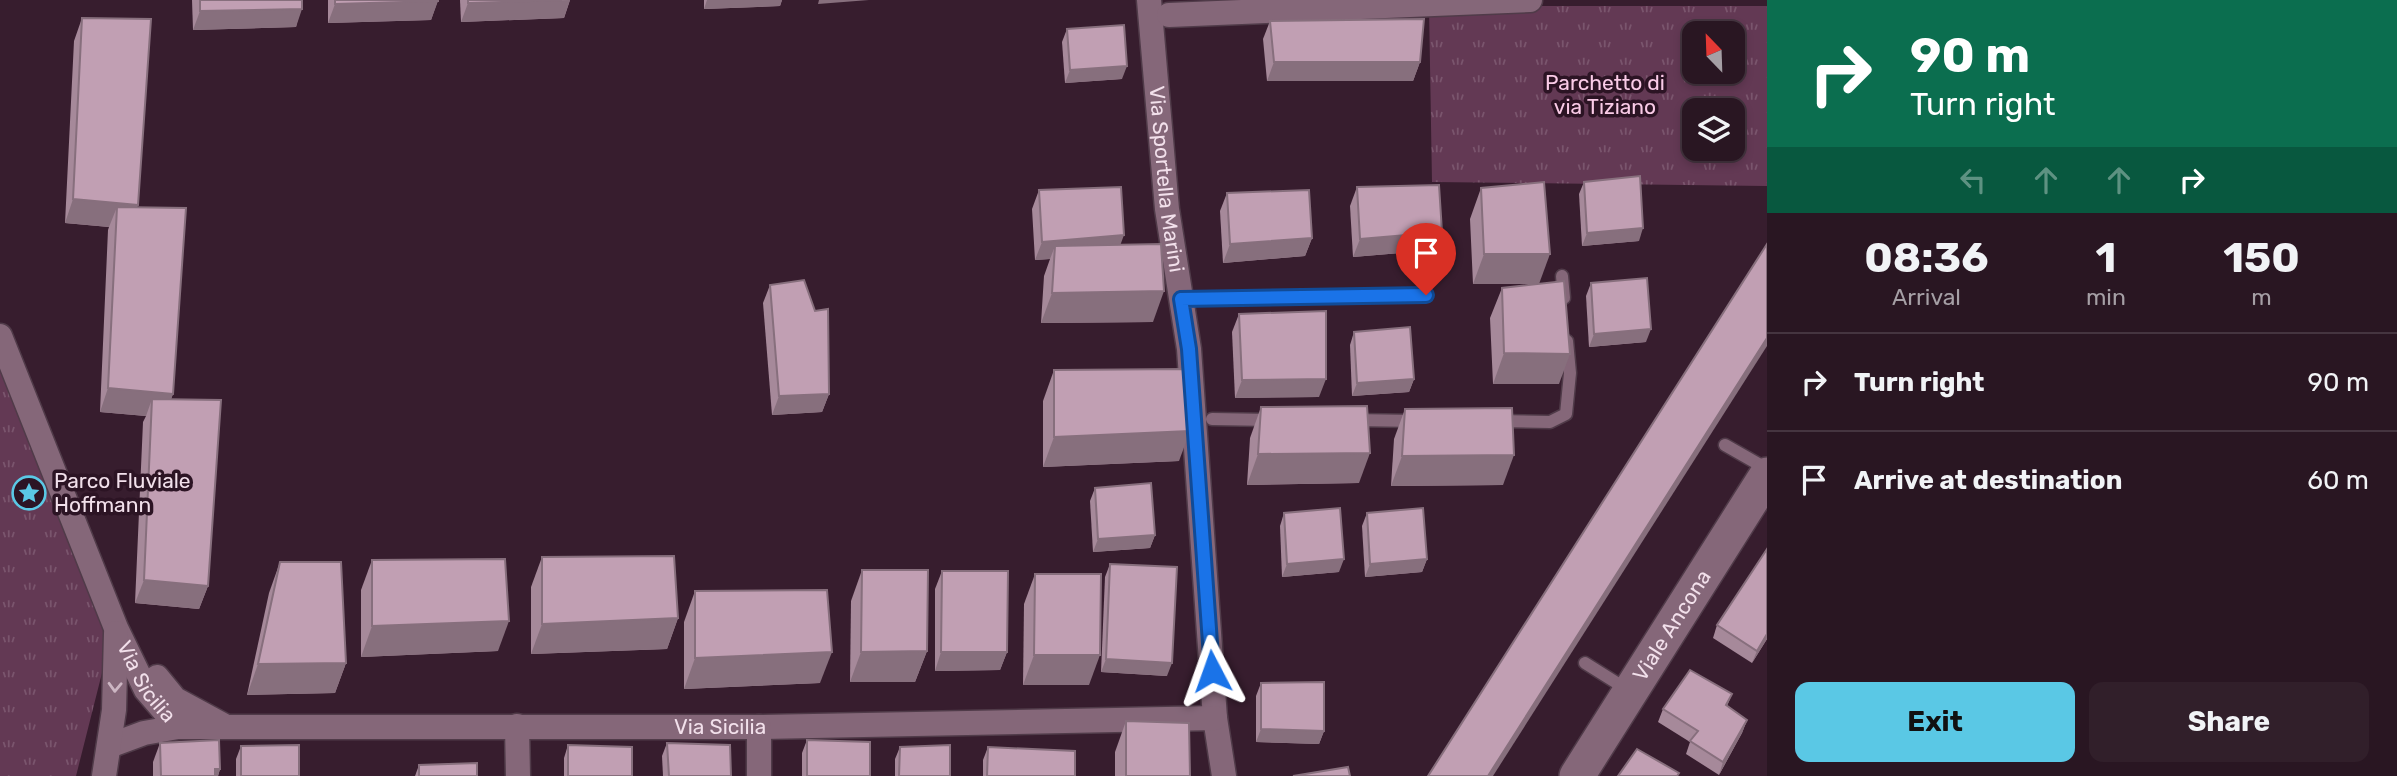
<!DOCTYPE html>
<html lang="en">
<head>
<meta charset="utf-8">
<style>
	body { margin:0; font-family:Rubik,sans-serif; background:#311f2a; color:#f1f3f6; height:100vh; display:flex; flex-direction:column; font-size:26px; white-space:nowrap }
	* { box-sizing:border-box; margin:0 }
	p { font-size:23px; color:#a59fa5 }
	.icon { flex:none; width:38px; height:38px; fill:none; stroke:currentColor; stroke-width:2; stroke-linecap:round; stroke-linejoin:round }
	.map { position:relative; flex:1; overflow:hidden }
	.side { display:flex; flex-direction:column; background:#291622; width:630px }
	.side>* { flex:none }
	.banner { background:#0b6e4f; color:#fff; overflow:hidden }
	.needle { width:46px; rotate:337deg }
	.controls { position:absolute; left:1682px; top:21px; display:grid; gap:14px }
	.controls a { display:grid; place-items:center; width:63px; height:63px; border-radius:14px; background:#291622; box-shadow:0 4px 10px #0003,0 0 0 2px #453540; font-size:35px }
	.pin { position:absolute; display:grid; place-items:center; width:60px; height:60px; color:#fff; margin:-72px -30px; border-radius:50% 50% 50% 0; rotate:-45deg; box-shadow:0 0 7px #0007 }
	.pin .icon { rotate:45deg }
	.me { position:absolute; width:77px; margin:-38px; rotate:356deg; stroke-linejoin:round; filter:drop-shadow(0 0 5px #0008) }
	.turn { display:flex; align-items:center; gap:24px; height:147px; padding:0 28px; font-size:32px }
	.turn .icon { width:91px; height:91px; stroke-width:2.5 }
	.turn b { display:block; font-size:49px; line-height:60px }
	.lanes { display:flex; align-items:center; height:66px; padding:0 28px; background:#0003; justify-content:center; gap:35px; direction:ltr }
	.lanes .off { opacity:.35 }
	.eta { display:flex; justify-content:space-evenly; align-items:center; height:119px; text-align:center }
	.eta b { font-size:42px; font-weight:700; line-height:49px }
	.cta { display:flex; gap:14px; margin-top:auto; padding:14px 28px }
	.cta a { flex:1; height:80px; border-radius:14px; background:#5ac8e5; color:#111; font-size:28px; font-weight:700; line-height:80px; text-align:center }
	.cta a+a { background:#311f2a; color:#f1f3f6 }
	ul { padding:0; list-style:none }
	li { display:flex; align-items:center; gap:21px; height:98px; padding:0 28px; border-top:2px solid #453540 }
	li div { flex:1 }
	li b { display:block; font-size:26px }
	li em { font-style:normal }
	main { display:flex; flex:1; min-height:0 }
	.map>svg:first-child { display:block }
	.grass { fill:url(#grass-tufts); fill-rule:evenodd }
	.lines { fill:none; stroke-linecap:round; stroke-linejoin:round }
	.lane-casing { stroke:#503b49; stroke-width:15 }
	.street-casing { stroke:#503b49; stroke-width:27 }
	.secondary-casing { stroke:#503b49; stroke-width:38 }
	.lane { stroke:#856779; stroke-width:12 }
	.street { stroke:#856779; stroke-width:24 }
	.secondary { stroke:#856779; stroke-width:35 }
	.wall { fill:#a6899a }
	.shaded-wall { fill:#876f7d }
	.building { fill:#c19fb3; stroke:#876f7d; stroke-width:2 }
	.oneway { stroke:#ccb6c3 }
	.route-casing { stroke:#114b97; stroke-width:18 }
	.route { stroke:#1a73e8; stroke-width:12 }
	.labels { text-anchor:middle; stroke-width:7; stroke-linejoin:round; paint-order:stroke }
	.park-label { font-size:21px; fill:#facbe7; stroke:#2c1424 }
	.street-label { font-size:21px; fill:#f2e0eb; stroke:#2c1424 }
	.poi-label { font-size:21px; fill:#f2e0eb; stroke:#2c1424; text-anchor:start }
</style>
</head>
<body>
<main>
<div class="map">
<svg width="1767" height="776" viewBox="0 0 1767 776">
	<defs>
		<pattern id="grass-tufts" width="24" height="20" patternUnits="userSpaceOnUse" patternTransform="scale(1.75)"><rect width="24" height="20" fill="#633954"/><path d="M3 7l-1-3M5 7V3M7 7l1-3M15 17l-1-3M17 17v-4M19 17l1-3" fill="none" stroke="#7a556d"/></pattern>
	</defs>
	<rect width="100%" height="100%" fill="#371d2e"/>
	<g class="grass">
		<path d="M1429 6H1767V186L1432 182ZM1694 33H1732V72H1694ZM1694 110H1732V149H1694Z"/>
		<polygon points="0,357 116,628 103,669 76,776 0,776"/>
	</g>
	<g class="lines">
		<defs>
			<g id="lane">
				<polyline points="1562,276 1564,298"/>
				<polyline points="1181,299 1426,295"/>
				<polyline points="1212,419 1271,420"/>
				<polyline points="1352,420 1418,421"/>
				<polyline points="1496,421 1550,422 1566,414 1570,373 1567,341"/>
				<polyline points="1725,445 1767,469"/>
				<polyline points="1585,663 1628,690"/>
			</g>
			<g id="street">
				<path id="s1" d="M1149 0 1167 209 1189 349 1215 718 1224 776"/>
				<polyline points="1169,15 1530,0"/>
				<path id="s2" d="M0 336 116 628 146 690 178 727"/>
				<polyline points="157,677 175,699 223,725"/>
				<polyline points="517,726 518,776"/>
				<path id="s3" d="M109 746 144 733 178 727H759L1215 718"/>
				<polyline points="104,776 114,710 116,633"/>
				<polyline points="759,776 759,727"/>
			</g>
			<g id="secondary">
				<path id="s4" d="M1577 776 1767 475"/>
			</g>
		</defs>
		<use href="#lane" class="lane-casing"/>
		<use href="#street" class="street-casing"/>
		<use href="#secondary" class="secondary-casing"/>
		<use href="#lane" class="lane"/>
		<use href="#street" class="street"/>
		<use href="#secondary" class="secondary"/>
	</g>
	<g class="wall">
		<polygon points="192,0 302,0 296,27 193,30"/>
		<polygon points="328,0 438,0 431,20 328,23"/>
		<polygon points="460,0 570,0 564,18 461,22"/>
		<polygon points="704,0 782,0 780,6 704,9"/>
		<polygon points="82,18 138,205 137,207 173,394 171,399 208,586 199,609 135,603 143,422 146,416 100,412 108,230 109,227 65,223 74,41"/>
		<polygon points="1270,21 1420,62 1413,81 1267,81 1263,39"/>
		<polygon points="1067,29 1122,79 1065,83 1062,42"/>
		<polygon points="1584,182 1639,241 1582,246 1579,194"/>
		<polygon points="1357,187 1436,250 1353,257 1350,206"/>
		<polygon points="1481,188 1539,284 1559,384 1493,384 1490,318 1502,288 1535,284 1473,284 1470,219"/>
		<polygon points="1039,190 1121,245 1153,322 1041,323 1044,276 1050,259 1035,260 1032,209"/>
		<polygon points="1227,193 1312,238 1305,256 1223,263 1220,211"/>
		<polygon points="1591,283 1646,342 1589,347 1586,296"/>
		<polygon points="770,285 829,394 822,412 772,415 763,303"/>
		<polygon points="1239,314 1319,397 1235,398 1232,332"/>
		<polygon points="1354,332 1414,379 1409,392 1352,396 1350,345"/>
		<polygon points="1054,370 1179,461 1043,467 1043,401"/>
		<polygon points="1261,407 1359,483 1247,485 1250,438"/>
		<polygon points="1405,409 1503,485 1391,486 1394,439"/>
		<polygon points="1095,488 1155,535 1150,548 1093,552 1090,501"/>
		<polygon points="1284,513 1339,572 1282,577 1280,526"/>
		<polygon points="1367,513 1427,559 1422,572 1365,577 1362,526"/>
		<polygon points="542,557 678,618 667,649 531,654 531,587"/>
		<polygon points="372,560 498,651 361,657 361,590"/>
		<polygon points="280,562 346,663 335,693 247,695 269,593"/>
		<polygon points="1110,564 1167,676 1101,672 1105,577"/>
		<polygon points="862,570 927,651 915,682 850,682 851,601"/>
		<polygon points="942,571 1007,652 1000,670 935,671 935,589"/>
		<polygon points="1035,574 1089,685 1023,685 1024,604"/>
		<polygon points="695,591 820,683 684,689 684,622"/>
		<polygon points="1717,625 1767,639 1752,663 1713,638"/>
		<polygon points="1261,683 1324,731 1319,744 1256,742 1256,696"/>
		<polygon points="1732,694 1727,706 1747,720 1742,733 1719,775 1686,754 1690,742 1658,722 1663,709"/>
		<polygon points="1126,721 1190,776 1115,776 1115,752"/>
		<polygon points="807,740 870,776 802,776 802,753"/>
		<polygon points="160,743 220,769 218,776 153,776 153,762"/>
		<polygon points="667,743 731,776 663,776 662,756"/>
		<polygon points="568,745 632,776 564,776 564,758"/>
		<polygon points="241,746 299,776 236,776 236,759"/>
		<polygon points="900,747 950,776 895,776 895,759"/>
		<polygon points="988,747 1075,776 983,776 983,760"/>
		<polygon points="419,765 477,776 415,776"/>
	</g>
	<g class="shaded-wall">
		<polygon points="570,0 564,18 461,22 468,3"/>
		<polygon points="707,0 782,0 780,6 704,9"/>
		<polygon points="819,0 869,0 818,4"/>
		<polygon points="438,1 431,20 328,23 335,4"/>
		<polygon points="302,9 296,27 193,30 200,11"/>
		<polygon points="1274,62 1420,62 1413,81 1267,81"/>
		<polygon points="1127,66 1122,79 1065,83 1070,70"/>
		<polygon points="73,199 138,205 129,229 117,207 109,227 65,223"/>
		<polygon points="1643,228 1639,241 1582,246 1587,233"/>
		<polygon points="1442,232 1436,250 1353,257 1360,239"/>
		<polygon points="1124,235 1117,254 1055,246 1050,259 1035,260 1042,242"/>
		<polygon points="1312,238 1305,256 1223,263 1230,244"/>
		<polygon points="1484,254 1550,254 1539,284 1473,284"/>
		<polygon points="1164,291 1153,322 1041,323 1052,293"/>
		<polygon points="1651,329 1646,342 1589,347 1594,334"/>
		<polygon points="1767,338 1767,346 1493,776 1488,776"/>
		<polygon points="1504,353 1570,354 1559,384 1493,384"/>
		<polygon points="1326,379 1319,397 1235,398 1242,380"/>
		<polygon points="1414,379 1409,392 1352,396 1357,383"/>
		<polygon points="108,388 173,394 164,418 152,399 146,416 100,412"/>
		<polygon points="829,394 822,412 772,415 779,396"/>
		<polygon points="1190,431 1179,461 1043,467 1054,437"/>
		<polygon points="1370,453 1359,483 1247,485 1258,454"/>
		<polygon points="1514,455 1503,485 1391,486 1402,456"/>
		<polygon points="1155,535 1150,548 1093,552 1098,539"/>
		<polygon points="1344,559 1339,572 1282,577 1287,564"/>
		<polygon points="1427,559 1422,572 1365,577 1370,564"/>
		<polygon points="144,580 208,586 199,609 135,603"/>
		<polygon points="678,618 667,649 531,654 542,624"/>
		<polygon points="509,621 498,651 361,657 372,626"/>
		<polygon points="1767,634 1767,639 1752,663 1757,651"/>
		<polygon points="927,651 915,682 850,682 861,652"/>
		<polygon points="832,652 820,683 684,689 695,658"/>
		<polygon points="941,652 1007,652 1000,670 935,671"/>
		<polygon points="1034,655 1100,655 1089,685 1023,685"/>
		<polygon points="1106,659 1172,663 1167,676 1101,672"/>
		<polygon points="346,663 335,693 247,695 258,664"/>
		<polygon points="1747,720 1742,733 1719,775 1723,762"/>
		<polygon points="1261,729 1324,731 1319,744 1256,742"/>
		<polygon points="215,769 220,769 218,776 212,776"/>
	</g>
	<g class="building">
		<polygon points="200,0 302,0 302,9 200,11"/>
		<polygon points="335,0 438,0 438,1 335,4"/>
		<polygon points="468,0 562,0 468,3"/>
		<polygon points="82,18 151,19 138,205 73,199"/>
		<polygon points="1424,19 1420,62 1274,62 1270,21"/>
		<polygon points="1124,25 1127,66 1070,70 1067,29"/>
		<polygon points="1640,176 1643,228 1587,233 1584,182"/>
		<polygon points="1544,182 1550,254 1484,254 1481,188"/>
		<polygon points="1439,185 1442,232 1360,239 1357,187"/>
		<polygon points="1121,187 1124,235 1042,242 1039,190"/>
		<polygon points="1309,190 1312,238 1230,244 1227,193"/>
		<polygon points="117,207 186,208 173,394 108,388"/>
		<polygon points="1161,244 1164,291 1052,293 1055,246"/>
		<polygon points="1767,244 1767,338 1488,776 1428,776"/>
		<polygon points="1647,278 1651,329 1594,334 1591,283"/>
		<polygon points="804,280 815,311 828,309 829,394 779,396 770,285"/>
		<polygon points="1564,281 1570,354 1504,353 1502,288"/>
		<polygon points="1326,311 1326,379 1242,380 1239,314"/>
		<polygon points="1410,327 1414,379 1357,383 1354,332"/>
		<polygon points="1186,369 1190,431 1054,437 1054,370"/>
		<polygon points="152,399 221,400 208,586 144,580"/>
		<polygon points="1367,406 1370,453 1258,454 1261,407"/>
		<polygon points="1512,408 1514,455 1402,456 1405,409"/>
		<polygon points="1151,483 1155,535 1098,539 1095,488"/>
		<polygon points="1340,508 1344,559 1287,564 1284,513"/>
		<polygon points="1423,508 1427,559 1370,564 1367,513"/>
		<polygon points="1767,549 1767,634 1757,651 1717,625"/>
		<polygon points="674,556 678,618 542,624 542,557"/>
		<polygon points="505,559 509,621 372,626 372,560"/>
		<polygon points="280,562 341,562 346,663 258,664"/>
		<polygon points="1110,564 1177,567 1172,663 1106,659"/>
		<polygon points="862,570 928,570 927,651 861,652"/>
		<polygon points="942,571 1008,571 1007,652 941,652"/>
		<polygon points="1035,574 1101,574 1100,655 1034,655"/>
		<polygon points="827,590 832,652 695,658 695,591"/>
		<polygon points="1690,670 1732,694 1726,705 1747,720 1723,762 1690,741 1698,731 1663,709"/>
		<polygon points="1324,682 1324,731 1261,729 1261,683"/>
		<polygon points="1126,721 1189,723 1190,776 1126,776"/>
		<polygon points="219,740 220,769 215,769 215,776 161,776 160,743"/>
		<polygon points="807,740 870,742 870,776 807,776"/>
		<polygon points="667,743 730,745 731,776 669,776"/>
		<polygon points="299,745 299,776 241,776 241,746"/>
		<polygon points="568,745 632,747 632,776 568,776"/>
		<polygon points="950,745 950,776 899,776 900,747"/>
		<polygon points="988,747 1075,751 1075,776 987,776"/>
		<polygon points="1637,749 1679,773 1677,776 1618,776"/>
		<polygon points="477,763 477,776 419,776 419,765"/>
		<polygon points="1348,767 1350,776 1293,776"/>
	</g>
	<defs><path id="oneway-chevron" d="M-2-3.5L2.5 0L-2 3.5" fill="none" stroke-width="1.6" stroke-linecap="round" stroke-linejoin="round" transform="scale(1.75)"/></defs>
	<use class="oneway" href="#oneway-chevron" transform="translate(115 687) rotate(92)"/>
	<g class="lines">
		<defs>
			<polyline id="route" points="1212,671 1189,349 1181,299 1426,295"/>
		</defs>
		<use href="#route" class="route-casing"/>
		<use href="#route" class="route"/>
	</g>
	<defs>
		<symbol id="sight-ring" viewBox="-11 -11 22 22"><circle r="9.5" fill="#2c1424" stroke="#5ac8e5" stroke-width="1.5"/><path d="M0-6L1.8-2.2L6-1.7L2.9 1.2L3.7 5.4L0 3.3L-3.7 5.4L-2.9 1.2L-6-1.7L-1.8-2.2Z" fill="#5ac8e5"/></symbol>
	</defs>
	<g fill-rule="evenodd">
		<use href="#sight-ring" x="10" y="474" width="38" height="38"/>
	</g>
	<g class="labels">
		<g class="park-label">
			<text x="1605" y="90">Parchetto di<tspan x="1605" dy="24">via Tiziano</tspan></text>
		</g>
		<g class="street-label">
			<text dy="7" stroke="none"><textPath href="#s1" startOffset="180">Via Sportella Marini</textPath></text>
			<text dy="7" stroke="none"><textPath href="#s4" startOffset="178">Viale Ancona</textPath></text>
			<text dy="7" stroke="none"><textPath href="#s2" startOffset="376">Via Sicilia</textPath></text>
			<text dy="7" stroke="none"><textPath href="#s3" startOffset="614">Via Sicilia</textPath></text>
		</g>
		<g class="poi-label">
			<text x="54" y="488">Parco Fluviale<tspan x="54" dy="24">Hoffmann</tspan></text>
		</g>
	</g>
</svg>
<div class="controls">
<a><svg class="needle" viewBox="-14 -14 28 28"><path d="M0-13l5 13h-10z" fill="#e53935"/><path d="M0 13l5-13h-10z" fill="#a59fa5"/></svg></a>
<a><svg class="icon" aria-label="layers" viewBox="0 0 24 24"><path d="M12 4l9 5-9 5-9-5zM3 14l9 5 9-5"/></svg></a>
</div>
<div class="pin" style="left:1426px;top:295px;background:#d93025"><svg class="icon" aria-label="arrive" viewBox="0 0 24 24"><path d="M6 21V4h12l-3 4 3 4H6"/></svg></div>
<svg class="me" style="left:1212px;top:671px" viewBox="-20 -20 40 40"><path d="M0-17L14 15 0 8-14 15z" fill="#1a73e8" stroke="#fff" stroke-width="4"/></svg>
</div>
<section class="side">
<div class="banner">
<div class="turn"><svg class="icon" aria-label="right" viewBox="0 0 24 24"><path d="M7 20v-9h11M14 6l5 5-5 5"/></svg><div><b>90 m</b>Turn right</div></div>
<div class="lanes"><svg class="icon off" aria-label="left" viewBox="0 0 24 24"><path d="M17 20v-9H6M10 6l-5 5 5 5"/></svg><svg class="icon off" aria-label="ahead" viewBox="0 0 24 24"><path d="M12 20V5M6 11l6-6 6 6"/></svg><svg class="icon off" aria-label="ahead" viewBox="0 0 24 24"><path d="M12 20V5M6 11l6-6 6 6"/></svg><svg class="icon" aria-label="right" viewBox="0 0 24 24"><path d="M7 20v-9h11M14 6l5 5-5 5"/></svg></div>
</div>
<div class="eta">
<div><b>08:36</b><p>Arrival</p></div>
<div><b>1</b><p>min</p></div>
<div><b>150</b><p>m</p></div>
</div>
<ul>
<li><svg class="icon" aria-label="right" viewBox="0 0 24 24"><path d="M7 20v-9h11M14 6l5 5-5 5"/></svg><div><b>Turn right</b></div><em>90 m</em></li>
<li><svg class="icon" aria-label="arrive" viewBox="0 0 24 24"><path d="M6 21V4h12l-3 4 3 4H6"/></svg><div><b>Arrive at destination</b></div><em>60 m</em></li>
</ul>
<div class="cta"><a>Exit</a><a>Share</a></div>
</section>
</main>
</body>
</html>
